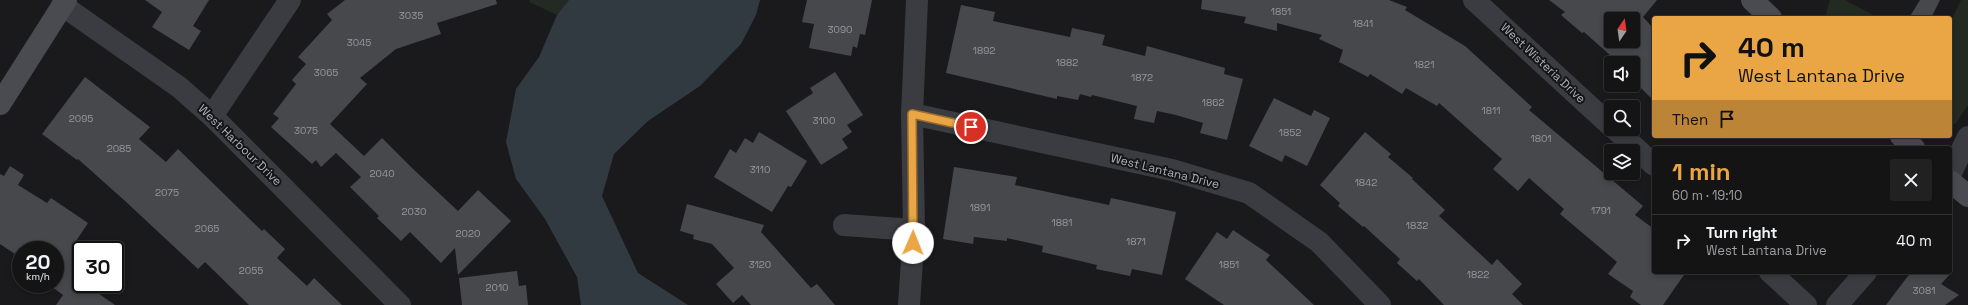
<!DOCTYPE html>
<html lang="en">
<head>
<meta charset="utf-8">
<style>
	body { margin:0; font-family:"Space Grotesk",sans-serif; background:#212122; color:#f1f3f6; height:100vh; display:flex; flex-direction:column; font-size:15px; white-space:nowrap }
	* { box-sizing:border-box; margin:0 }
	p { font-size:13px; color:#9d9ea0 }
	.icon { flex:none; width:22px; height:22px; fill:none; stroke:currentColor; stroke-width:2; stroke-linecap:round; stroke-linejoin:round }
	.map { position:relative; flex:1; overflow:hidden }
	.sheet { position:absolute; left:1652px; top:146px; width:300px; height:128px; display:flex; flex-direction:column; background:#141415; border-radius:4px; box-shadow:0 2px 6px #0003,0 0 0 1px #333334 }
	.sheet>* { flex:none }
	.top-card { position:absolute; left:1652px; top:16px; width:300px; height:122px; border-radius:4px; box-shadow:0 2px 6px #0003,0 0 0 1px #333334; background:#eaa644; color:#111; overflow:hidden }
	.needle { width:26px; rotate:13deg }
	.fabs { position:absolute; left:1604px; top:12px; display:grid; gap:8px }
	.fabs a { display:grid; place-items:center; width:36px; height:36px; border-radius:4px; background:#141415; box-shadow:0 2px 6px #0003,0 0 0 1px #333334; font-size:20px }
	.speed { position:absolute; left:12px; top:241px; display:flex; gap:8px; font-size:20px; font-weight:700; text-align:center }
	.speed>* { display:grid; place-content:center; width:52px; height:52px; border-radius:50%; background:#141415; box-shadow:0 2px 6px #0003,0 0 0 1px #333334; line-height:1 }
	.speed small { font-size:10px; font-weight:400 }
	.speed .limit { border:2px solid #111; border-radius:6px; background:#fff; color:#111 }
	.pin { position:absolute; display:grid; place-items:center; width:34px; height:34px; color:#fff; margin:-17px; border:2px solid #fff; border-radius:50%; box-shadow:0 1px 4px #0007 }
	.me { position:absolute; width:44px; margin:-22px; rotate:1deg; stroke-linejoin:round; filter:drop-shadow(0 0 3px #0008) }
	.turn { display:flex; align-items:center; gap:14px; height:84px; padding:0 20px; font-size:18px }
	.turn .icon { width:52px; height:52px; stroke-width:2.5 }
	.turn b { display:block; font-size:28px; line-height:34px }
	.then { display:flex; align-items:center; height:38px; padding:0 20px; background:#0003; gap:8px; font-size:15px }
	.round { display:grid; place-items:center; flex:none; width:42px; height:42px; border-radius:4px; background:#212122 }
	.headline { display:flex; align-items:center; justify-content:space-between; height:68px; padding:0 20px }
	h1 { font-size:24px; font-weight:600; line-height:30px; color:#eaa644 }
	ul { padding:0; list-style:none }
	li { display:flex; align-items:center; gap:12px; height:52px; padding:0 20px; border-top:1px solid #333334 }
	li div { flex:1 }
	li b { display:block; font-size:15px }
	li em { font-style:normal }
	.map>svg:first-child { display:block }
	.green { fill:#222a22 }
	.water { fill:#303a40 }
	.building { fill:#47484c; fill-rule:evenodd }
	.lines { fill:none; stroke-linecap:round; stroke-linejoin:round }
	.street { stroke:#3b3c41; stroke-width:22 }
	.secondary { stroke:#494b51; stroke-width:22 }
	.route-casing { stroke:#986c2c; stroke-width:10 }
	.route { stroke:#eaa644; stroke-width:7 }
	.labels { text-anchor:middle; stroke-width:4; stroke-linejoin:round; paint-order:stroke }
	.number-label { font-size:10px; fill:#94989f }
	.street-label { font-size:12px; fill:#adb2bb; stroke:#151517 }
</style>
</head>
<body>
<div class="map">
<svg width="1968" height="305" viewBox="0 0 1968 305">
	<rect width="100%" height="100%" fill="#1a1a1c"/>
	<g class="green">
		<polygon points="530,0 569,0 557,15 529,2"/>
		<polygon points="1830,0 1845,0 1879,18 1825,18"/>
		<polygon points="1961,0 1968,0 1968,105 1956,123 1950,126 1950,23"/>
	</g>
	<polygon class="water" points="569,0 760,0 756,15 741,44 700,86 648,121 614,154 602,196 638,273 688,305 581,305 577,277 545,219 516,179 506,142 516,89 539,57 557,15"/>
	<g class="building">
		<polygon points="145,0 209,0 193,26 201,31 189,50 152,27 162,12"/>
		<polygon points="345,0 496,0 497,4 437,23 441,34 396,49 360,78 367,84 330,124 364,156 382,138 412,168 458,211 478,190 511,221 458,275 455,248 441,263 410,232 401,241 377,218 379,216 350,187 361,177 336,153 321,167 316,160 312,164 271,127 279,118 273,114 296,84 292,80 306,64 298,57 332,20 327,14"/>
		<polygon points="807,0 872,0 865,35 860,34 857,48 853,46 851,56 809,48 814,24 802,22"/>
		<polygon points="1202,0 1389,0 1407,7 1405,10 1465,46 1532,107 1529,110 1643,206 1635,215 1654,229 1654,272 1686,272 1663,305 1641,305 1630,297 1633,291 1608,274 1617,262 1560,214 1564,209 1529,178 1518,191 1493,169 1502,159 1439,103 1437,106 1406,88 1402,94 1370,74 1368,77 1339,62 1343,50 1319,39 1322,35 1277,23 1277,31 1244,23 1246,17 1201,9"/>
		<path d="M1549 0H1657L1643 17 1654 29V101L1633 80V63H1619L1584 32 1582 33 1561 15 1565 12ZM1611 19H1633V41H1611Z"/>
		<polygon points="1920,0 1940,0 1931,18 1909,18"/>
		<polygon points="961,5 995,12 993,21 1070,37 1072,28 1105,35 1102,45 1145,56 1147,46 1225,68 1224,74 1243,79 1227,140 1200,133 1203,123 1176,115 1157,111 1154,123 1134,119 1137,106 1092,95 1091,97 1080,94 1078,100 1057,96 1057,99 946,73"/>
		<polygon points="835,72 863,115 847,125 852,132 842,139 848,148 821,165 786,111 813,93 810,88"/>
		<polygon points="85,77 150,127 139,139 166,162 178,149 262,231 264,229 285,249 277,258 307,286 314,278 342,305 249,305 205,262 198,269 124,200 78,159 77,160 42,134"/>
		<polygon points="1274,98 1311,116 1314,110 1330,118 1307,166 1285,155 1282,162 1249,146"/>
		<polygon points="759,132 807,161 791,187 788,186 772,212 714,177 730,149 736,153 745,138 753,143"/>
		<polygon points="1365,132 1391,154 1388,157 1413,178 1412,179 1445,210 1439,216 1492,265 1497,259 1522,284 1512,294 1523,305 1444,305 1419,279 1417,281 1397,263 1400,259 1364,226 1363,227 1338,206 1340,203 1320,185"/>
		<polygon points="10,166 24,175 18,185 47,203 51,198 88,223 76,241 81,244 81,284 101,284 95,291 115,305 56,305 63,295 48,284 56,284 62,274 55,269 55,250 21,250 21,258 0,244 0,174 4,176"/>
		<polygon points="954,167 1017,177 1015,185 1109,205 1111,198 1176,212 1162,275 1132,269 1130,276 1096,269 1097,265 1042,252 1043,246 1007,238 1007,241 974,237 973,244 943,239"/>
		<polygon points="687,204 764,225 761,232 811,288 817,284 835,305 751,305 742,295 733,303 716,284 734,268 712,244 693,239 694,235 680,231"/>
		<polygon points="1233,230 1270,255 1266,260 1314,305 1224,305 1185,279 1217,232 1227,239"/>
		<polygon points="517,271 519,286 526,285 528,305 462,305 459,278"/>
		<polygon points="1911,272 1952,272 1941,284 1959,295 1945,305 1886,305"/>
	</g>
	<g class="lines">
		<g class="street">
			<polyline points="1474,0 1611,126"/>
			<polyline points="62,5 179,87 212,116 400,305"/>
			<polyline points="912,114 1172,170 1249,193 1319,242 1380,305"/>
			<polyline points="212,116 290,0"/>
			<polyline points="1615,129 1654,165"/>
			<polyline points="1950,175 1968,137"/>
			<polyline points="844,225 914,230"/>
			<polyline points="1770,272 1806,305"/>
			<polyline points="909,305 914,230 912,114 917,0"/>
			<polyline points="1837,305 1866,272"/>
		</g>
		<g class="secondary">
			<polyline points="1752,0 1771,18"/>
			<polyline points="0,104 66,0"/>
			<polyline points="1901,136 1914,148"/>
			<polyline points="1950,181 1968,196"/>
		</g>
	</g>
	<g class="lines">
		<defs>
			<polyline id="route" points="913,243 912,114 971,127"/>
		</defs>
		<use href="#route" class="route-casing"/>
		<use href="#route" class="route"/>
	</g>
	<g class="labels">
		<g class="number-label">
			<text x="1281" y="15">1851</text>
			<text x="411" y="19">3035</text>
			<text x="1363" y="27">1841</text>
			<text x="840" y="33">3090</text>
			<text x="359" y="46">3045</text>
			<text x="984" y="54">1892</text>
			<text x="1067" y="66">1882</text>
			<text x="1424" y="68">1821</text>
			<text x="326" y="76">3065</text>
			<text x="1142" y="81">1872</text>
			<text x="1213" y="106">1862</text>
			<text x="1491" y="114">1811</text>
			<text x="81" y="122">2095</text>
			<text x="824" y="124">3100</text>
			<text x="306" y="134">3075</text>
			<text x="1290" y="136">1852</text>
			<text x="1541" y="142">1801</text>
			<text x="119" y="152">2085</text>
			<text x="760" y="173">3110</text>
			<text x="382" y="177">2040</text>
			<text x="1366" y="186">1842</text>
			<text x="167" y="196">2075</text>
			<text x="980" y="211">1891</text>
			<text x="1601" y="214">1791</text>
			<text x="414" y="215">2030</text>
			<text x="1062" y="226">1881</text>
			<text x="1417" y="229">1832</text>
			<text x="207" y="232">2065</text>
			<text x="468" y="237">2020</text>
			<text x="1136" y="245">1871</text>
			<text x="760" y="268">3120</text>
			<text x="1229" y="268">1851</text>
			<text x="251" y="274">2055</text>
			<text x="1478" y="278">1822</text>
			<text x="497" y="291">2010</text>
			<text x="1924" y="294">3081</text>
		</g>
		<g class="street-label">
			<text transform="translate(1543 63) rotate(43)" y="4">West Wisteria Drive</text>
			<text transform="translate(240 145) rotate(44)" y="4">West Harbour Drive</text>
			<text transform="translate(1165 171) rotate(14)" y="4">West Lantana Drive</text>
		</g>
	</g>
</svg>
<div class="fabs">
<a><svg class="needle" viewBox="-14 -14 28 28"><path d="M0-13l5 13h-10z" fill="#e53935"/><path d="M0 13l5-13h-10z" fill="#9d9ea0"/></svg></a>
<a><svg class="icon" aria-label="sound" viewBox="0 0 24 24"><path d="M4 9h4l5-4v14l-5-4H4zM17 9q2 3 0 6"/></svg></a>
<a><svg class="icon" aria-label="search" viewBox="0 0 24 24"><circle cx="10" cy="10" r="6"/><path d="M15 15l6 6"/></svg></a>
<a><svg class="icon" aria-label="layers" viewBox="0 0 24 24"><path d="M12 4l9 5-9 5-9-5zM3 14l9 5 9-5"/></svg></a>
</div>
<div class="speed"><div>20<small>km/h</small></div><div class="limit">30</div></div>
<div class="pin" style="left:971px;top:127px;background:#d93025"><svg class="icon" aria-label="arrive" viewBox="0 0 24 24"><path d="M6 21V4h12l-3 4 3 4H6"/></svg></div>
<svg class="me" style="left:913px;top:243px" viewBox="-20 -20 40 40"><circle r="19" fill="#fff"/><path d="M0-13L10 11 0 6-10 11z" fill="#eaa644"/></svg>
<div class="top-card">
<div class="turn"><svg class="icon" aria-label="right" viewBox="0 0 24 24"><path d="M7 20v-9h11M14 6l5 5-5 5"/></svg><div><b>40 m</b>West Lantana Drive</div></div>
<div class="then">Then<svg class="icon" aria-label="arrive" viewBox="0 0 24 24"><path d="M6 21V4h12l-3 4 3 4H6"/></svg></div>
</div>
<section class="sheet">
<div class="headline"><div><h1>1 min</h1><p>60 m · 19:10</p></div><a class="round"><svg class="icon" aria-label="close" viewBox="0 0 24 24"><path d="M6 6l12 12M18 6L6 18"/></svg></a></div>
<ul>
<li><svg class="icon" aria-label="right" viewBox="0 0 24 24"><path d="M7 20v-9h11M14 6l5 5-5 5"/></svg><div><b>Turn right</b><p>West Lantana Drive</p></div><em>40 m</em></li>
</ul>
</section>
</div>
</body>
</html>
